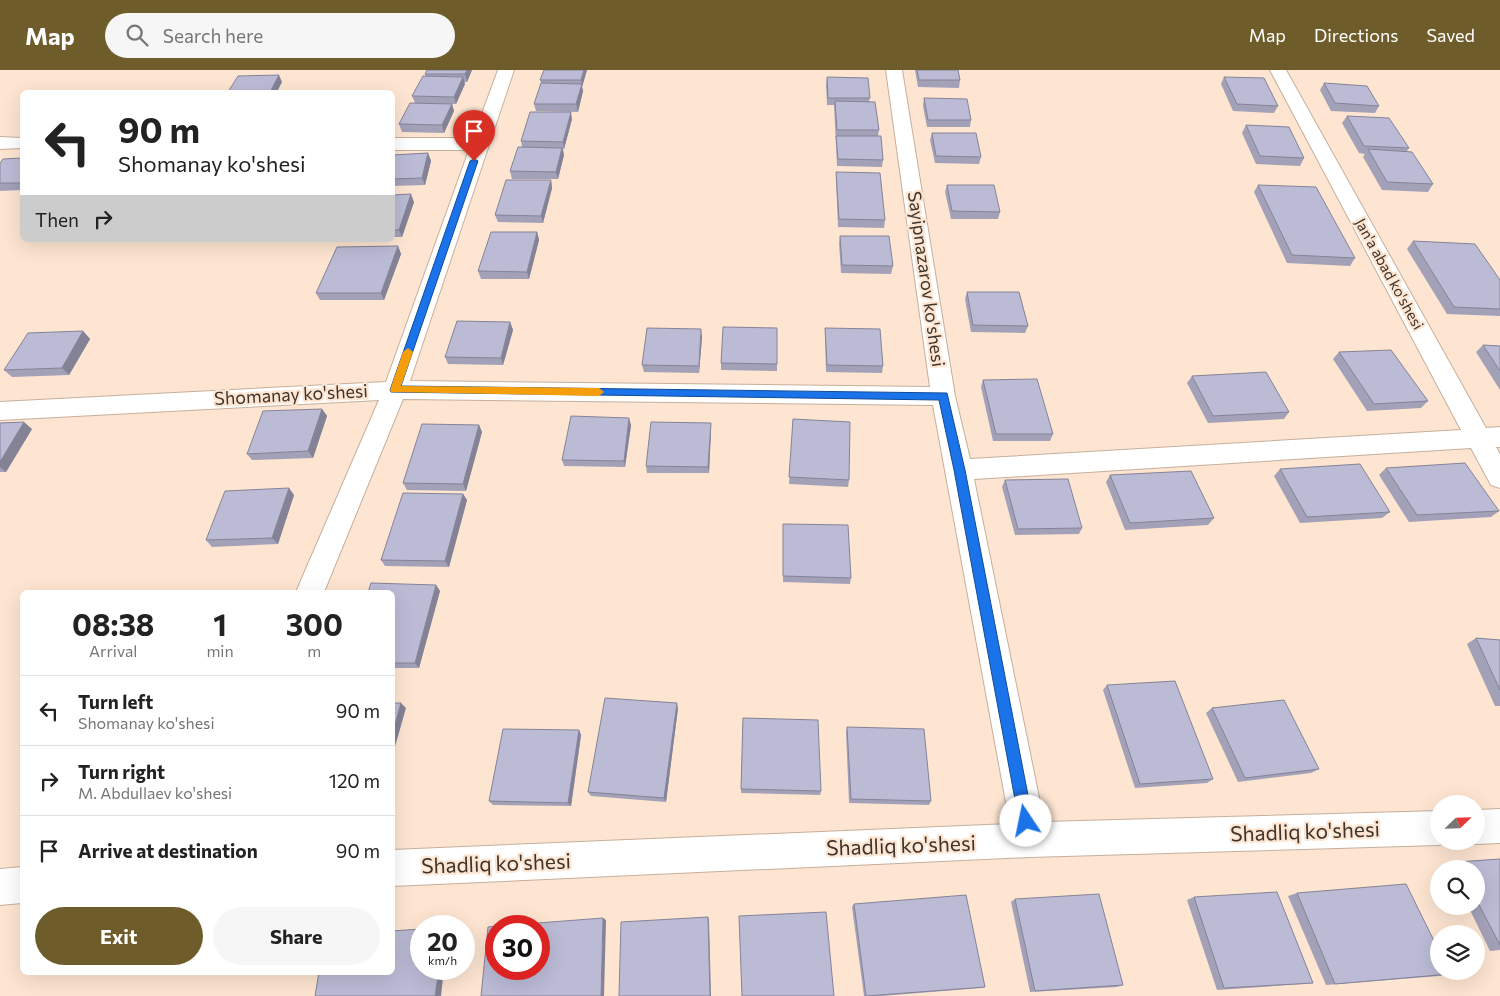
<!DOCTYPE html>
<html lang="en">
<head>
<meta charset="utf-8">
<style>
	body { margin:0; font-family:Commissioner,sans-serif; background:#f6f6f6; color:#222; height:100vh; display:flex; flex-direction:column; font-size:19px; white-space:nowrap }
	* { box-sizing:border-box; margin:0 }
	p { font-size:16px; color:#767676 }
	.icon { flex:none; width:28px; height:28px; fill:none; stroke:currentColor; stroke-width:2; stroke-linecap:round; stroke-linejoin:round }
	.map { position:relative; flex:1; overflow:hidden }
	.panel { position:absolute; left:20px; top:520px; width:375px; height:385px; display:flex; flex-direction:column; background:#fff; border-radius:8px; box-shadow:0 5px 20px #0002 }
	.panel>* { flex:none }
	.top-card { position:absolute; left:20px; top:20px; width:375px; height:152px; border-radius:8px; box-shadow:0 5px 20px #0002; background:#fff; color:#222; overflow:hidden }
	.needle { width:32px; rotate:67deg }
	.fabs { position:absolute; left:1430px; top:725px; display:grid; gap:10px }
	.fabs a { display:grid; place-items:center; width:55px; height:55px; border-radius:50%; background:#fff; box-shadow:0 5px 20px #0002; font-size:25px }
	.speed { position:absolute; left:410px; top:845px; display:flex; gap:10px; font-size:25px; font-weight:700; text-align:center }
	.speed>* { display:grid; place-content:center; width:65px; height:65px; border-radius:50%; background:#fff; box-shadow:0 5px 20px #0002; line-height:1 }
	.speed small { font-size:12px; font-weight:400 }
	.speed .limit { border:8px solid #d22; background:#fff; color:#111 }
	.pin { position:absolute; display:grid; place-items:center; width:42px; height:42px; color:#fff; margin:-51px -21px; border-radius:50% 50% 50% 0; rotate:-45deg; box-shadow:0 0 5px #0007 }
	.pin .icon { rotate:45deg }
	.me { position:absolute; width:55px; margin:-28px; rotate:349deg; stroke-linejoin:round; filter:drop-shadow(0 0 4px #0008) }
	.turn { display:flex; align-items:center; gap:18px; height:105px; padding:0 15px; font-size:22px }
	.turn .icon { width:65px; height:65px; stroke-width:2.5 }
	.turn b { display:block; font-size:35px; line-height:42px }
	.then { display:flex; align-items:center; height:48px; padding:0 15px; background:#0003; gap:10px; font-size:19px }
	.eta { display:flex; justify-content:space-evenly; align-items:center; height:85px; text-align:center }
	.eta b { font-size:30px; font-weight:700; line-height:35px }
	.primary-button { display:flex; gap:10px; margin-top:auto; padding:10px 15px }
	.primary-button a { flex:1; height:58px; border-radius:30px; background:#6e5d2b; color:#fff; font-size:20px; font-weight:700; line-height:58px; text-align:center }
	.primary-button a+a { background:#f6f6f6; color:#222 }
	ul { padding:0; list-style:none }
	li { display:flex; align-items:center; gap:15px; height:70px; padding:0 15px; border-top:1px solid #e0e0e0 }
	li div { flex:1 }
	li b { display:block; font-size:19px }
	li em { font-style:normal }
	header { display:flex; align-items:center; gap:30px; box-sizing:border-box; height:70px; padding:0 25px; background:#6e5d2b; color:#fff }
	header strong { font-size:24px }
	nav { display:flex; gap:28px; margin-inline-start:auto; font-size:18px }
	.search { width:350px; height:45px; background:#f6f6f6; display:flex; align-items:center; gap:12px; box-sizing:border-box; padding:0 18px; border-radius:28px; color:#767676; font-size:19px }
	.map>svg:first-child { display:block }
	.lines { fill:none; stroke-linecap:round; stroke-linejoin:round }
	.minor-casing { stroke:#c6af9c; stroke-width:2 }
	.minor { fill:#fff; fill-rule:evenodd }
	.wall { fill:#a2a1b8 }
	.shaded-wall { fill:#848396 }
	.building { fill:#bcbbd6; stroke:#848396 }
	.route { fill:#1a73e8; stroke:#114b97 }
	.slow { fill:#f59e0b }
	.labels { text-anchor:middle; stroke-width:4.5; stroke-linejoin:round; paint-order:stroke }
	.far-street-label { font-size:15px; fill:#3d342c; stroke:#fde5d1 }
	.street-label { font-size:18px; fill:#3d342c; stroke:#fde5d1 }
	.near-street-label { font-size:21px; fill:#3d342c; stroke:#fde5d1 }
</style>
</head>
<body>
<header>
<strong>Map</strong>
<div class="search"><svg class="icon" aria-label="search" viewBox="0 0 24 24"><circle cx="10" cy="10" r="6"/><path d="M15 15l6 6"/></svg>Search here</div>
<nav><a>Map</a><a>Directions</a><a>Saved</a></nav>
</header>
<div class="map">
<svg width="1500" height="926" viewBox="0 0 1500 926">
	<rect width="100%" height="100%" fill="#fde5d1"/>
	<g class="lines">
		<defs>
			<g id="minor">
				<polygon points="498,0 514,0 410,311 930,317 886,0 902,0 955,326 970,389 1461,360 1270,0 1286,0 1486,358 1500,357 1500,377 1496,377 1500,384 1500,418 1491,415 1471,378 974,409 1044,752 1439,741 1439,771 1448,771 1439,775 1030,787 392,816 392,780 1010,754 933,335 403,329 324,522 296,522 379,330 0,350 0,332 386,312 469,80 392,80 392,68 473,68"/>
				<polygon points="0,67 22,68 22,78 0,79"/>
				<polygon points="1500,739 1500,773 1476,774 1469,771 1476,771 1476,740"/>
				<polygon points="22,797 22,833 0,835 0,799"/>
			</g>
		</defs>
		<use href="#minor" class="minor-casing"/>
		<use href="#minor" class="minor"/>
	</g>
	<g class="wall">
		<polygon points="427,0 472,0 467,12 464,12 465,14 456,34 452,34 454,41 444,63 402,62 399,54 415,33 412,26 426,6 425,4"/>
		<polygon points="544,0 587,0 582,17 583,21 578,42 536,41 534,34 541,13 540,10"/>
		<polygon points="915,0 958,0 960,10 959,18 918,17"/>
		<polygon points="827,7 870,28 869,31 879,60 878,66 883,90 882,97 837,96 834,35 827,35 826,15"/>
		<polygon points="1224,7 1278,36 1274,43 1233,41 1221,14"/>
		<polygon points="1324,13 1379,36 1375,43 1331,41 1320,20"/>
		<polygon points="924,28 971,50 970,57 927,57 923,36"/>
		<polygon points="1347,46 1409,78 1407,81 1433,114 1428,122 1382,120 1363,87 1365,84 1359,83 1342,53"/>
		<polygon points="572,49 564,79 563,79 564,85 558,109 512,109 510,101 522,77 521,71"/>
		<polygon points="1246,55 1304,88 1300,96 1256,94 1242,63"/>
		<polygon points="932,63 981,87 979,94 935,93 930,70"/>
		<polygon points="428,83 431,91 425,115 392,116 392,85"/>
		<polygon points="22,88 22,120 0,121 0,93"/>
		<polygon points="836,102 885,150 884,158 838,157 836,110"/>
		<polygon points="551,110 552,118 543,153 498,152 495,145"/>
		<polygon points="947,115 1000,142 998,149 951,149 945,122"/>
		<polygon points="1258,115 1355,188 1350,196 1287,193 1254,122"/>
		<polygon points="392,125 414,132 402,167 392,167"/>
		<polygon points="537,162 539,170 529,209 481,209 478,201"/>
		<polygon points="840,166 893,196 891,204 841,203 839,173"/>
		<polygon points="1413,171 1500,210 1500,246 1447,244 1407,179"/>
		<polygon points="398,176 401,184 384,230 320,230 316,223"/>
		<polygon points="967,222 1028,256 1025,263 971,262 965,229"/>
		<polygon points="510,252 513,260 503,295 448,294 445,287"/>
		<polygon points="777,258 777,301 721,300 721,293"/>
		<polygon points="825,258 883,296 882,303 826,302 825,266"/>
		<polygon points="83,261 90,269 69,305 12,307 4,300"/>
		<polygon points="702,267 699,303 644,302 642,295"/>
		<polygon points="1483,275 1500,276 1500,320 1476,282"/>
		<polygon points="1339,282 1428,331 1421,338 1367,341 1333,289"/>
		<polygon points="1192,306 1289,342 1284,349 1208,353 1187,313"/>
		<polygon points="983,310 1053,364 1050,371 993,371 981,317"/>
		<polygon points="322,339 327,346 313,388 252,390 247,384"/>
		<polygon points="793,349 849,410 848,417 789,414"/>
		<polygon points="0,353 32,359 6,402 0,402"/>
		<polygon points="711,353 711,360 709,403 647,403 646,396"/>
		<polygon points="479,355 482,362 466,421 407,420 403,413"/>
		<polygon points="631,355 625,397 564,396 562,390"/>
		<polygon points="1386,398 1499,441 1491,447 1409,452 1379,405"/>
		<polygon points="1280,399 1390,442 1382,448 1300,453 1274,406"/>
		<polygon points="1110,405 1214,448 1208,455 1125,460 1106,412"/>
		<polygon points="1005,410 1082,458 1079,464 1015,465 1002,417"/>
		<polygon points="463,424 467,430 449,497 385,496 381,490"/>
		<polygon points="294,425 278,474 212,477 206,470"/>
		<polygon points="783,454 851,508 850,514 783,512"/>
		<polygon points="436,515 440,521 419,598 392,598 392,522"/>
		<polygon points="1476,568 1500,570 1500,636 1495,636 1467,574"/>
		<polygon points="1107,615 1213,709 1207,713 1135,718 1103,620"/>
		<polygon points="678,638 666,732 591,726 588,722"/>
		<polygon points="1212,638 1319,699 1311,703 1238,712 1206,643"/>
		<polygon points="743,648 821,721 820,725 741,723"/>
		<polygon points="847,657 931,731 929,735 849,733 846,662"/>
		<polygon points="579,660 581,665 571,736 493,735 489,731"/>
		<polygon points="1500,789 1500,880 1490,881 1468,836 1476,836 1476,799 1449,799 1447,795 1457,792"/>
		<polygon points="1297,823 1450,904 1439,906 1326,915 1288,826"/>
		<polygon points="1194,827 1313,913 1304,914 1217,920 1187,830"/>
		<polygon points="1015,829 1123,915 1117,917 1030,922 1011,832"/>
		<polygon points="854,834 985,917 981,918 881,926 864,926 852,837"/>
	</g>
	<g class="shaded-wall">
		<polygon points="467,0 472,0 467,12 465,4"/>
		<polygon points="584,0 587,0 582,17 583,21 578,42 576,34 582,14 581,10"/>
		<polygon points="279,5 282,12 277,22 270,22"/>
		<polygon points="463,7 465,14 456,34 454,27"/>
		<polygon points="452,34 454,41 444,63 442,55"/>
		<polygon points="571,42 572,49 564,79 563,72"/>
		<polygon points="562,78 564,85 558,109 556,102"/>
		<polygon points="428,83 431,91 425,115 422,108"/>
		<polygon points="551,110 552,118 543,153 541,146"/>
		<polygon points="411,124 414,132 402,167 399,160"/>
		<polygon points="537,162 539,170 529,209 527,202"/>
		<polygon points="398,176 401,184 384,230 381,223"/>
		<polygon points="510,252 513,260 503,295 501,288"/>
		<polygon points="701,259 702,267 699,303 699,296"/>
		<polygon points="83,261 90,269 69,305 62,298"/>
		<polygon points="322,339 327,346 313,388 308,381"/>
		<polygon points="629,348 631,355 625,397 624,391"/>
		<polygon points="24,352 32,359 6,402 0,397 0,392"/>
		<polygon points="711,353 711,360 709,403 708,397"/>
		<polygon points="479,355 482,362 466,421 463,414"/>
		<polygon points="289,418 294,425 278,474 272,468"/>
		<polygon points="463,424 467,430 449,497 445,491"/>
		<polygon points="436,515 440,521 419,598 415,593"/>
		<polygon points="401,633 406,638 392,687 392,665"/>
		<polygon points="677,633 678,638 666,732 664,728"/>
		<polygon points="579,660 581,665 571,736 568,733"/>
		<polygon points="708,847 709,850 711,926 710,926"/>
		<polygon points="603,848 606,850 604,926 601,926"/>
		<polygon points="439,899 444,899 441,926 435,926"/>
	</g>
	<g class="building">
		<polygon points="427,0 467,0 465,4 425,4"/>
		<polygon points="544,0 584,0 581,10 540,10"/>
		<polygon points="917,0 958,0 960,10 919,10"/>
		<polygon points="279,5 270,22 228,22 238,6"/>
		<polygon points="423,6 463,7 454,27 412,26"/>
		<polygon points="827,7 868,8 870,28 828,28"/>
		<polygon points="1224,7 1264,8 1278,36 1237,34"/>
		<polygon points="541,13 582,14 576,34 534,34"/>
		<polygon points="1324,13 1367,16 1379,36 1335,33"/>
		<polygon points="924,28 967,29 971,50 928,50"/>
		<polygon points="835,31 875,32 879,60 837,60"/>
		<polygon points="410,33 452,34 442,55 399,54"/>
		<polygon points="530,42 571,42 563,72 521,71"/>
		<polygon points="1347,46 1389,48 1409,78 1364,76"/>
		<polygon points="1246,55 1289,57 1304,88 1260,86"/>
		<polygon points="932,63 976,63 981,87 936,86"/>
		<polygon points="836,66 881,66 883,90 838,89"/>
		<polygon points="518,77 562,78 556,102 510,101"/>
		<polygon points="1368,79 1412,82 1433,114 1387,112"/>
		<polygon points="428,83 422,108 392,109 392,85"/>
		<polygon points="22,88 22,113 0,113 0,93 3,89"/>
		<polygon points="836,102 880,103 885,150 839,149"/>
		<polygon points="506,110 551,110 541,146 495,145"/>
		<polygon points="947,115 994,115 1000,142 952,141"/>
		<polygon points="1258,115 1316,117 1355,188 1292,185"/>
		<polygon points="411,124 399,160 392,160 392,125"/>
		<polygon points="491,162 537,162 527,202 478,201"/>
		<polygon points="840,166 889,166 893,196 842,195"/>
		<polygon points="1413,171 1475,174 1500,210 1500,239 1454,237"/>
		<polygon points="398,176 381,223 316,223 337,177"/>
		<polygon points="967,222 1019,222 1028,256 973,255"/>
		<polygon points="457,251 510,252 501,288 445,287"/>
		<polygon points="723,257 777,258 777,294 721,293"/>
		<polygon points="647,258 701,259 699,296 642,295"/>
		<polygon points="825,258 880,259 883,296 827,295"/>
		<polygon points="83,261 62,298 4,300 28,263"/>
		<polygon points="1483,275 1500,276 1500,301"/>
		<polygon points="1391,280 1428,331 1374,334 1339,282"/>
		<polygon points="1266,302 1289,342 1213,346 1192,306"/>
		<polygon points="1037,309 1053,364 996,364 983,310"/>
		<polygon points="322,339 308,381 247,384 263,341"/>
		<polygon points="571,346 629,348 624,391 562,390"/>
		<polygon points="793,349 850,352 849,410 789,407"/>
		<polygon points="24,352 0,392 0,353"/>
		<polygon points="651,352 711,353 708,397 646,396"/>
		<polygon points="422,354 479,355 463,414 403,413"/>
		<polygon points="1465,393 1499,441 1417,445 1386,398"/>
		<polygon points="1360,394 1390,442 1307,447 1280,399"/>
		<polygon points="1191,401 1214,448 1130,453 1110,405"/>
		<polygon points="1068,409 1082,458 1018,459 1005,410"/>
		<polygon points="289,418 272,468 206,470 225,421"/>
		<polygon points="403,423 463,424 445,491 381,490"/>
		<polygon points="783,454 848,455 851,508 783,506"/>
		<polygon points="371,513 436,515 415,593 392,593 392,522 368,522"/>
		<polygon points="1476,568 1500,570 1500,620"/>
		<polygon points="1175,611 1213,709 1140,714 1107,615"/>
		<polygon points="605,628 677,633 664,728 588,722"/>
		<polygon points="1284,630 1319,699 1245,708 1212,638"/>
		<polygon points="392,633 401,633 392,665"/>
		<polygon points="743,648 818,650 821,721 741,719"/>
		<polygon points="847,657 924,659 931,731 851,729"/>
		<polygon points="503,659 579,660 568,733 489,731"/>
		<polygon points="1500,789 1500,875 1476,829 1476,799 1461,799 1457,792"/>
		<polygon points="1406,814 1439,881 1439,901 1448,901 1450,904 1335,914 1297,823"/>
		<polygon points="1277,822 1313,913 1224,918 1194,827"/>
		<polygon points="1099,824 1123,915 1035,921 1015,829"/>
		<polygon points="966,825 985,917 866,926 854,834"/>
		<polygon points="826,842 834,926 742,926 739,846"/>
		<polygon points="708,847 710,926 619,926 621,852"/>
		<polygon points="603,848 601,926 481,926 488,857 496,856 496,899 539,899 539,856 499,856"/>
		<polygon points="421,859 421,899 439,899 435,926 315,926 319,902 392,902 392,861"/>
	</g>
	<polygon class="route" points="474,89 478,91 401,316 947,323 965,400 1033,751 1031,756 1026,758 1021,756 1019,751 954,400 939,330 391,322 390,320 470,91"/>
	<polygon class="slow" points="408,278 413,282 401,316 599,318 604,322 599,326 391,322 390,320 403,282"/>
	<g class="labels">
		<g class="far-street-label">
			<text transform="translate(1389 204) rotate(61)" y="5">Jan'a abad ko'shesi</text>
		</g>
		<g class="street-label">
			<text transform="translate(926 209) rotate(82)" y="6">Sayipnazarov ko'shesi</text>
			<text transform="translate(291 325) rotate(-3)" y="6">Shomanay ko'shesi</text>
		</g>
		<g class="near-street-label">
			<text transform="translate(1305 762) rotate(-2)" y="7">Shadliq ko'shesi</text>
			<text transform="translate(901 776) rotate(-2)" y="7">Shadliq ko'shesi</text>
			<text transform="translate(496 794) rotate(-2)" y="7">Shadliq ko'shesi</text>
		</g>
	</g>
</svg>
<div class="fabs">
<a><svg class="needle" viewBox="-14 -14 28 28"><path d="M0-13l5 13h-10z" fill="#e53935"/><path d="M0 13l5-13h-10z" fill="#767676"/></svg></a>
<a><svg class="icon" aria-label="search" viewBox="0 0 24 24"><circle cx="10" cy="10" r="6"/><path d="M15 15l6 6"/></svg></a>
<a><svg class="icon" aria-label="layers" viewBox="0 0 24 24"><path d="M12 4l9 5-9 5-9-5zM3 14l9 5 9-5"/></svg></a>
</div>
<div class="speed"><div>20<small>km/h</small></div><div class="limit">30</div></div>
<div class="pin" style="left:474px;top:91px;background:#d93025"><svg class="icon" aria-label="arrive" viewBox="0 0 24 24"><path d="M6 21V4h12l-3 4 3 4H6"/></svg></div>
<svg class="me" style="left:1026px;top:751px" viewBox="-20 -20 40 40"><circle r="19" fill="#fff"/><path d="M0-13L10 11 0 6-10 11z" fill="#1a73e8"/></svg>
<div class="top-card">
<div class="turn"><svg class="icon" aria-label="left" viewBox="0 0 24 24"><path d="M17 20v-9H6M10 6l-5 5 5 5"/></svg><div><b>90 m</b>Shomanay ko'shesi</div></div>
<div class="then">Then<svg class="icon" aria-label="right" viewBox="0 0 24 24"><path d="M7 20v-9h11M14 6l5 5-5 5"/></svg></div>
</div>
<section class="panel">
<div class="eta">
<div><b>08:38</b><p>Arrival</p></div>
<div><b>1</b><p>min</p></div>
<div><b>300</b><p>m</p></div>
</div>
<ul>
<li><svg class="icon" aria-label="left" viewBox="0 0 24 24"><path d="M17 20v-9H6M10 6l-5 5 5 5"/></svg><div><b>Turn left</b><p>Shomanay ko'shesi</p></div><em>90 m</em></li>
<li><svg class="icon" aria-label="right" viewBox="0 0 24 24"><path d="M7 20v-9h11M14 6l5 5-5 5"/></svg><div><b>Turn right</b><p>M. Abdullaev ko'shesi</p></div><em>120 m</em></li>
<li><svg class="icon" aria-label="arrive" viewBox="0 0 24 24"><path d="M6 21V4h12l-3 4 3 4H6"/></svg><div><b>Arrive at destination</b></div><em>90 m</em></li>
</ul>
<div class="primary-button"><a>Exit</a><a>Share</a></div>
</section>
</div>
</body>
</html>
